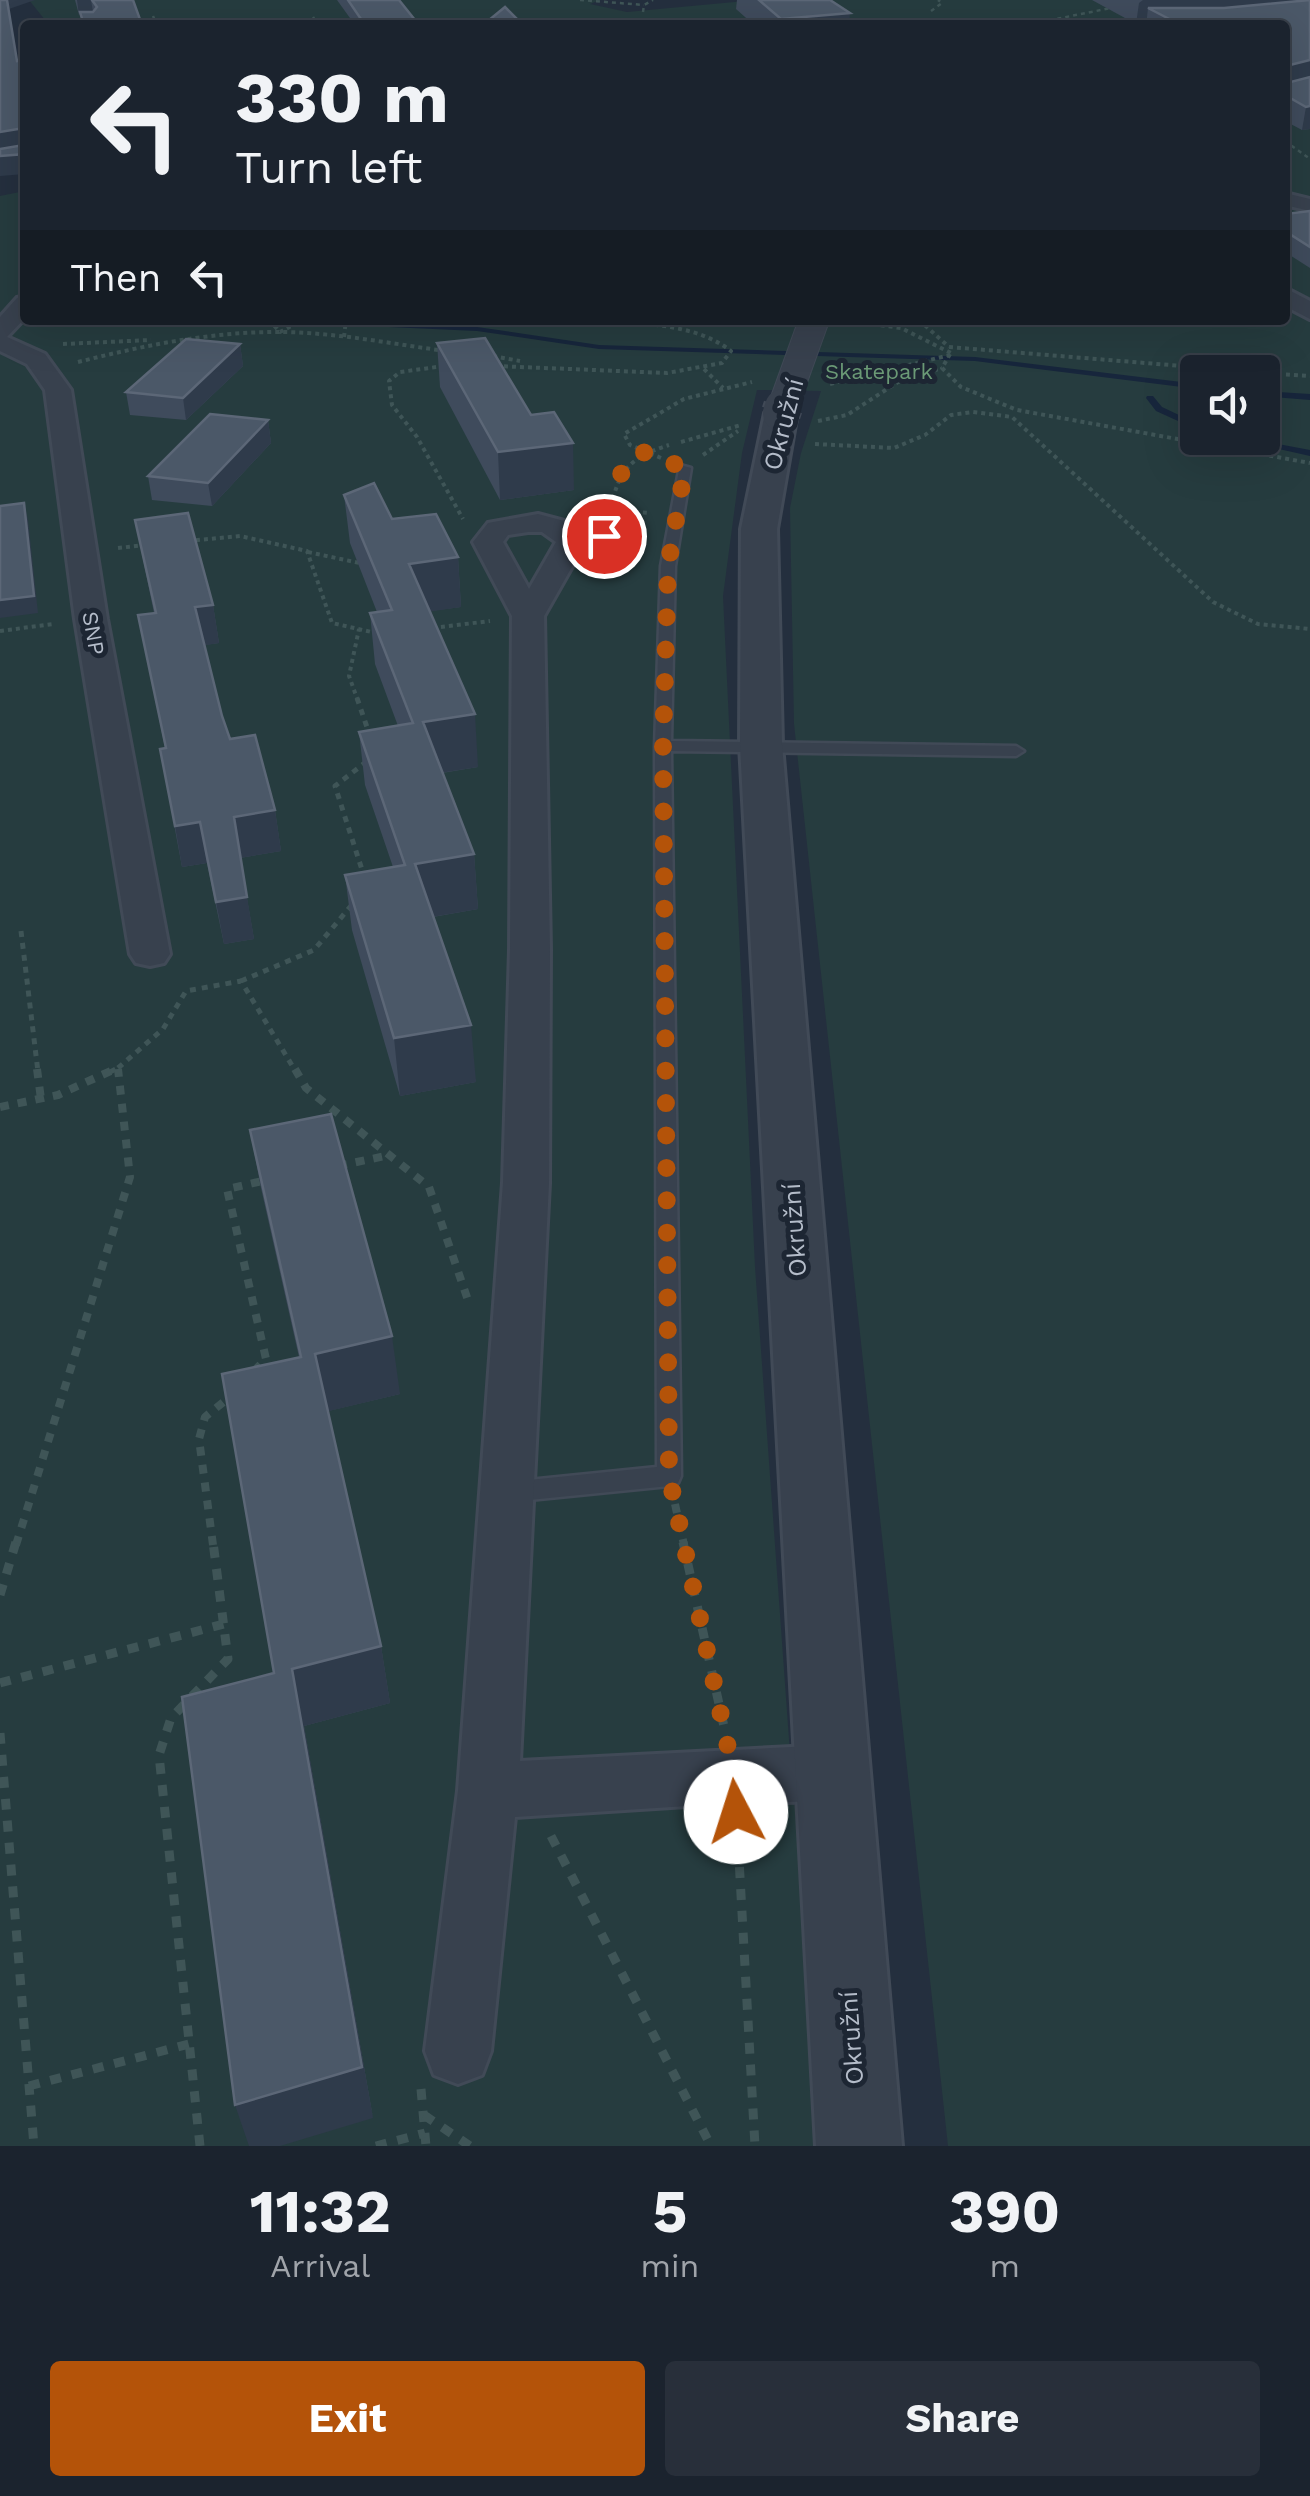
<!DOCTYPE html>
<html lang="en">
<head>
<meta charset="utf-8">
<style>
	body { margin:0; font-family:"Work Sans",sans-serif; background:#282f3a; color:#f1f3f6; height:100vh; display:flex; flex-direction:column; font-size:38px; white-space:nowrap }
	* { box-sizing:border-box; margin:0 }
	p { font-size:32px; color:#a0a4aa }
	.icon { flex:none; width:55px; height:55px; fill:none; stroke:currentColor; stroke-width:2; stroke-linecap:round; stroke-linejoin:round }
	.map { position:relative; height:2146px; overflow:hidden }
	.drawer { display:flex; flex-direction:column; background:#1b232e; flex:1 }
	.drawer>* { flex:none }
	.guide { position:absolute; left:20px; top:20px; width:1270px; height:305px; border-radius:10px; box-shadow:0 10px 40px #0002,0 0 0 2px #39404a; background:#1b232e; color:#f1f3f6; overflow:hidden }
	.fabs { position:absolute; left:1180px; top:355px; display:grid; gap:20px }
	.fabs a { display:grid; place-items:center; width:100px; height:100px; border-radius:10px; background:#1b232e; box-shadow:0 10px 40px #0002,0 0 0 2px #39404a; font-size:50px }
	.pin { position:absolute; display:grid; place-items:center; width:85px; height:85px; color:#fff; margin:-42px; border:5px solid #fff; border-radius:50%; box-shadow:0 2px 10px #0007 }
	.me { position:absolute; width:110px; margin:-55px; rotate:355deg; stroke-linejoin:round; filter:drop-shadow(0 0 8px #0008) }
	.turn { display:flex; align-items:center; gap:35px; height:210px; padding:0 50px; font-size:45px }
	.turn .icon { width:130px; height:130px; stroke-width:2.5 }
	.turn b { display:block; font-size:70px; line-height:85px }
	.then { display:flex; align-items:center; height:95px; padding:0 50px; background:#0003; gap:20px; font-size:38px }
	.eta { display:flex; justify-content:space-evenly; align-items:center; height:170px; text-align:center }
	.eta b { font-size:60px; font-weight:700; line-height:70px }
	.action { display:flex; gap:20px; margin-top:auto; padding:20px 50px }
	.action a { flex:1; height:115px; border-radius:10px; background:#b45309; color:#fff; font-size:40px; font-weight:700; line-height:115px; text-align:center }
	.action a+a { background:#282f3a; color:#f1f3f6 }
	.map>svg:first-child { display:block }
	.green { fill:#263c3f; fill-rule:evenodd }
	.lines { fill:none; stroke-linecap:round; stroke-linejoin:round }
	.stream { fill:#17263c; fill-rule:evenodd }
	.service-casing { stroke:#414a57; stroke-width:5 }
	.minor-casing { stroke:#414a57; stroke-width:6 }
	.tertiary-casing { stroke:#414a57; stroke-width:6 }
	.path-far4 { stroke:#3f5557; stroke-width:2.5; stroke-dasharray:4 4; stroke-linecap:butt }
	.path-far3 { stroke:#3f5557; stroke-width:4; stroke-dasharray:4 4; stroke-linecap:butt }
	.path-far2 { stroke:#3f5557; stroke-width:5; stroke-dasharray:6 6; stroke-linecap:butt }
	.path-far1 { stroke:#3f5557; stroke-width:8; stroke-dasharray:9 9; stroke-linecap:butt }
	.path { stroke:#3f5557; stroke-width:9; stroke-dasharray:11 11; stroke-linecap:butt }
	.service { fill:#38414e; fill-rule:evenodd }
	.minor { fill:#38414e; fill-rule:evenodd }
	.tertiary { fill:#38414e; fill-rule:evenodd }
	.tertiary-bridge-far1-casing { stroke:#414a57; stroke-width:31; stroke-linecap:butt }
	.tertiary-bridge-casing { stroke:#414a57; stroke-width:40; stroke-linecap:butt }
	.tertiary-bridge-far1 { stroke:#38414e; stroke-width:29 }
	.tertiary-bridge { stroke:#38414e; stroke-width:36 }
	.wall { fill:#3f4b5c }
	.shaded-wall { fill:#2f3b4b }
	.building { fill:#4b5868; stroke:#5c6777; stroke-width:2.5 }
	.route { stroke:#b45309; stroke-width:18; stroke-dasharray:0 32.4 }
	.labels { text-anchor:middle; stroke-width:10; stroke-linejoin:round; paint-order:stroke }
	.far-park-label { font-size:22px; fill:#6b9a76; stroke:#1d2633 }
	.far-street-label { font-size:22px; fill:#b4bcc9; stroke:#1d2633 }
	.street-label { font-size:25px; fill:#b4bcc9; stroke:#1d2633 }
</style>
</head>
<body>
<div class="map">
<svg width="1310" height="2146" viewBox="0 0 1310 2146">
	<rect width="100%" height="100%" fill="#242f3e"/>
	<g class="green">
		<polygon points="29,0 600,0 590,4 627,12 756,0 1310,0 1310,8 1175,17 1123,25 49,25"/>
		<path d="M1310 16V2146H948L794 724 790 508 801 453 821 391 757 390 742 453 723 596 755 1267 793 1795 813 1918 819 2146H0V196L25 191V320H762L848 326 874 320H1285V25ZM1198 372H1262V438H1198Z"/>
	</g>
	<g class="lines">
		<g class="stream">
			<polygon points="84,320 93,320 85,325 81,323"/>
			<polygon points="275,320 330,320 477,327 599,345 975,357 1198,384 1198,389 975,361 599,349 477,331 279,322"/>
			<polygon points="1262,391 1310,394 1310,400 1262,396"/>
			<polygon points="1147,396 1153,396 1162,407 1198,424 1198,430 1156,411 1146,398"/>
			<polygon points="1230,438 1245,438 1310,450 1310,456"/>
		</g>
		<defs>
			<polygon id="service" points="680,465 691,468 675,566 671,741 1016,746 1024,751 1016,756 671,751 681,1476 678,1483 669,1486 509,1502 500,1499 497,1492 500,1485 509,1482 657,1467 655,746 661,566"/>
			<g id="minor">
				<polygon points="1285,193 1310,199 1310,211 1285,205"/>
				<polygon points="1285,288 1310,301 1310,319 1285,306"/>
				<polygon points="25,296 25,318 7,337 45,354 71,390 107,619 170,954 164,963 150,966 136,963 130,954 75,619 45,390 27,364 0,351 0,317 17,298"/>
				<path d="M538 514 568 522 586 542 544 616 550 950 549 1183 520 1761 831 1745 852 1754 861 1773 852 1792 831 1801 734 1803 515 1817 491 2051 482 2075 458 2084 434 2075 425 2051 458 1791 503 1183 510 950 512 616 473 542 488 523ZM528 532H542L556 542 529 589 503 542 508 535Z"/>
			</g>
			<polygon id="tertiary" points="781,403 792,406 797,413 777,529 782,745 902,2146 816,2146 740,745 741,529 765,413 770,406"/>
		</defs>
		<use href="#service" class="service-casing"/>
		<use href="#minor" class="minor-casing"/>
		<use href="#tertiary" class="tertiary-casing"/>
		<g class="path-far4">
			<polyline points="580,0 644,5"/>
			<polyline points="931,11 942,3 938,0"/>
			<polyline points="643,12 644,5 653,0"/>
			<polyline points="153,16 157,25"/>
			<polyline points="313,17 318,25"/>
			<polyline points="1026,25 1116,7"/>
			<polyline points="1285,141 1310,159"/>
		</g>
		<g class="path-far3">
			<polyline points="269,320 280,332 303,320"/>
			<polyline points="919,320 949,347"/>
			<polyline points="849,321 901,328 951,353"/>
			<polyline points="344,337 346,320"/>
			<polyline points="63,344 151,340"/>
			<polyline points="949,347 1256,372"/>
			<polyline points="950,354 942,368 961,387 1017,410 1310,463"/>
			<polyline points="493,356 520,361"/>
			<path d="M78 362C146 345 214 331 284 332 339 333 392 344 446 351"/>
			<polyline points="444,366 400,372 389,381 392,405 417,437 463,519"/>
			<path d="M496 366 667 373 722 363 731 351C692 321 634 324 587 320"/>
			<polyline points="704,369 723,388"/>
			<polyline points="1262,373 1310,376"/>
			<polyline points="830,384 950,355"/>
			<polyline points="818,421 847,415 898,382 942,368"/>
			<polyline points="681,442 741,425"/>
			<polyline points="815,444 894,448 925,435 951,415 973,412 1012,417 1213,602 1258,624 1310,629"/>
			<polyline points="703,455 738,431"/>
			<polyline points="661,458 630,445 624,434 684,399 752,382"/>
			<polyline points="587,508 649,513"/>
			<path d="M606 530C617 481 617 461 669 445"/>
			<polyline points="188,541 240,536 307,551 332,623 376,633"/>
			<polyline points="118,548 145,545"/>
			<polyline points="308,552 364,564"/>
			<polyline points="433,628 490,621"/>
			<polyline points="0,631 53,624"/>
			<polyline points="358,701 349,676 359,629"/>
		</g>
		<g class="path-far2">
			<polyline points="357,698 370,736"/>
			<polyline points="365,879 335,786 366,762"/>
			<polyline points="21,931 38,1072"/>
			<polyline points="241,981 314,950 355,901"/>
			<polyline points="118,1068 163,1029 186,991 241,981 296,1072"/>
			<polyline points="110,1072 118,1068 118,1072"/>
		</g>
		<g class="path-far1">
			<polyline points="37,1069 41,1099"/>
			<polyline points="295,1069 306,1088 429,1187 470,1306"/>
			<polyline points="0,1107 58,1095 115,1069"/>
			<polyline points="338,1166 390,1155"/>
			<polyline points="254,1371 266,1359 227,1189 267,1180"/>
			<polyline points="675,1504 684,1545"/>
			<polyline points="16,1545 130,1177 118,1069"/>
			<polyline points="213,1545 199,1439 205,1417 232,1395"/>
		</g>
		<g class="path">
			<polyline points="683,1542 725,1731"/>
			<polyline points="0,1595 16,1542"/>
			<polyline points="0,1683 224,1624"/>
			<polyline points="0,1733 34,2146"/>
			<polyline points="737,1823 755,2146"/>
			<polyline points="551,1836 711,2146"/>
			<polyline points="29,2086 189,2044"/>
			<polyline points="421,2089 426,2146"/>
			<polyline points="424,2115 470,2146"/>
			<polyline points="200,2146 159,1755 171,1718 228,1659 213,1542"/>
			<polyline points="376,2146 425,2133"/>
		</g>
		<use href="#service" class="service"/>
		<use href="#minor" class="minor"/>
		<use href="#tertiary" class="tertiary"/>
		<defs>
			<polyline id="tertiary-bridge-far1" points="782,409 814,320"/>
			<polyline id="tertiary-bridge" points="781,413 783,407"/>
		</defs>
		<use href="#tertiary-bridge-far1" class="tertiary-bridge-far1-casing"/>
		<use href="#tertiary-bridge" class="tertiary-bridge-casing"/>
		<use href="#tertiary-bridge-far1" class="tertiary-bridge-far1"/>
		<use href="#tertiary-bridge" class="tertiary-bridge"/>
	</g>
	<g class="wall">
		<polygon points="75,0 133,0 84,25 83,25 81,15 79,15"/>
		<polygon points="337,0 399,0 419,25 355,25"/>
		<polygon points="737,0 830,0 849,25 754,25 736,9"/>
		<polygon points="1092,0 1310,0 1310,129 1302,130 1285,121 1285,25 1145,25 1147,17 1136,24"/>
		<polygon points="1310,211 1310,268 1285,252 1285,214"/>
		<polygon points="437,343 574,490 500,500 440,387"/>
		<polygon points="240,344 243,366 186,420 130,415 126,392"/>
		<polygon points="268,420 271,443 212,506 152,500 148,476"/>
		<polygon points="344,495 392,519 458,557 461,607 430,611 478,767 442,773 474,854 478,909 433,917 476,1082 400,1096 352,930 345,875 393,867 365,785 359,732 398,726 375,664 370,613 377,612 350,543"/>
		<polygon points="135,520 213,605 219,643 204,645 222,716 230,739 275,810 281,851 240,858 254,939 224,944 207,863 182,867 160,749 165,748 138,615 154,613"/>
		<polygon points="250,1130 400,1394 328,1411 381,1646 390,1703 304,1726 373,2118 274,1673 299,1357 261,1188"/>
	</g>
	<g class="shaded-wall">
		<polygon points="7,0 35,0 9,9"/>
		<polygon points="77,0 91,0 93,12 79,15"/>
		<polygon points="1143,0 1310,0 1160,14 1148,8 1147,17 1136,24 1139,3"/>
		<polygon points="850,13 849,25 781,25 781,19"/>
		<polygon points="1310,60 1310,82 1285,88 1286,66"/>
		<polygon points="1310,106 1310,129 1302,130 1306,107"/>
		<polygon points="24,128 25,148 0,151 0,132"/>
		<polygon points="25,154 25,174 0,176 0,156"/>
		<polygon points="240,344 243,366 186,420 183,398"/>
		<polygon points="268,420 271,443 212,506 208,483"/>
		<polygon points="573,443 574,490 500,500 498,452"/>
		<polygon points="24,503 28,520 38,613 0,618 0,600"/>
		<polygon points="458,557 461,607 414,614 409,564"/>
		<polygon points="213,605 219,643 201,646 195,607"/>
		<polygon points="475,714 478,767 427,775 423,722"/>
		<polygon points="275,810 281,851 240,858 234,817"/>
		<polygon points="200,822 207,863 182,867 175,826"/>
		<polygon points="474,854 478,909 420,919 415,864"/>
		<polygon points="247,897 254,939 224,944 216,902"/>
		<polygon points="471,1025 476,1082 400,1096 394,1038"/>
		<polygon points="392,1336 400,1394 325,1412 315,1354"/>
		<polygon points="381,1646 390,1703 304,1726 373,2118 280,2146 249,2146 235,2105 292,1669"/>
	</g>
	<g class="building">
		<polygon points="0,0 7,0 17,61 25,60 25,154 0,156 0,149 24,145 24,128 0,132"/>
		<polygon points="92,0 133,0 142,25 84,25 80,12 93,12 97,7"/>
		<polygon points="348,0 399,0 419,25 365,25"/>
		<polygon points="759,0 830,0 850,13 781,19"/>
		<polygon points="1310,0 1310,60 1286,66 1287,83 1310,77 1310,106 1306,107 1285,95 1285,25 1181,25 1148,8 1224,8"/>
		<polygon points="505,7 523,25 483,25"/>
		<polygon points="1310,211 1310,247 1285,231 1285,214"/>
		<polygon points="485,338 531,415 554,412 573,443 498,452 437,343"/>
		<polygon points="186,339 240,344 183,398 126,392"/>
		<polygon points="210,414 268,420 208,483 148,476"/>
		<polygon points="374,483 392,519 436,514 458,557 409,564 475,714 423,722 474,854 415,864 471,1025 394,1038 345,875 405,865 359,732 413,723 370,613 392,610 344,495"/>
		<polygon points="24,503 34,596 0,600 0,506"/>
		<polygon points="188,513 213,605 195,607 222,716 230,739 255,735 275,810 234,817 247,897 216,902 200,822 175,826 160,749 166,748 138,615 156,613 135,520"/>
		<polygon points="331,1114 392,1336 315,1354 381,1646 292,1669 362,2067 235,2105 182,1697 274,1673 222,1374 301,1357 250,1130"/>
	</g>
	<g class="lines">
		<path class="route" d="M604 536C612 507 613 466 643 452L685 468 668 566 663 746 669 1476 734 1775 736 1812"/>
	</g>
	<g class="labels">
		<g class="far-park-label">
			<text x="879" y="379">Skatepark</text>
		</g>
		<g class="far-street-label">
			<text transform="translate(94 633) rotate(80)" y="8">SNP</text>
		</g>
		<g class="street-label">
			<text transform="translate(783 424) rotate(-75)" y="9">Okružní</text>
			<text transform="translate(794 1230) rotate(-94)" y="9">Okružní</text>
			<text transform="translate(851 2038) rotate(-94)" y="9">Okružní</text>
		</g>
	</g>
</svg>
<div class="fabs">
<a><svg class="icon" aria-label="sound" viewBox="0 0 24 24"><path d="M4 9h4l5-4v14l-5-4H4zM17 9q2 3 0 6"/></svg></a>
</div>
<div class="pin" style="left:604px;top:536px;background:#d93025"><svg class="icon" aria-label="arrive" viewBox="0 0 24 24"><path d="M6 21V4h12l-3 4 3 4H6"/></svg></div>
<svg class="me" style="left:736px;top:1812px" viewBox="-20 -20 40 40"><circle r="19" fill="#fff"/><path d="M0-13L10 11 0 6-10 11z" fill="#b45309"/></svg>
<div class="guide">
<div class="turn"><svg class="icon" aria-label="left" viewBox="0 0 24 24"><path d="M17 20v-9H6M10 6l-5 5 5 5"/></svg><div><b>330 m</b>Turn left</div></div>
<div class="then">Then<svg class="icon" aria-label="left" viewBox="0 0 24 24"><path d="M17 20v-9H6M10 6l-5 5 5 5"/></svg></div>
</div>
</div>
<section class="drawer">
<div class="eta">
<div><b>11:32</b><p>Arrival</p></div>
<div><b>5</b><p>min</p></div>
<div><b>390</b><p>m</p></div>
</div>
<div class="action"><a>Exit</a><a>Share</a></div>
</section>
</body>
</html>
